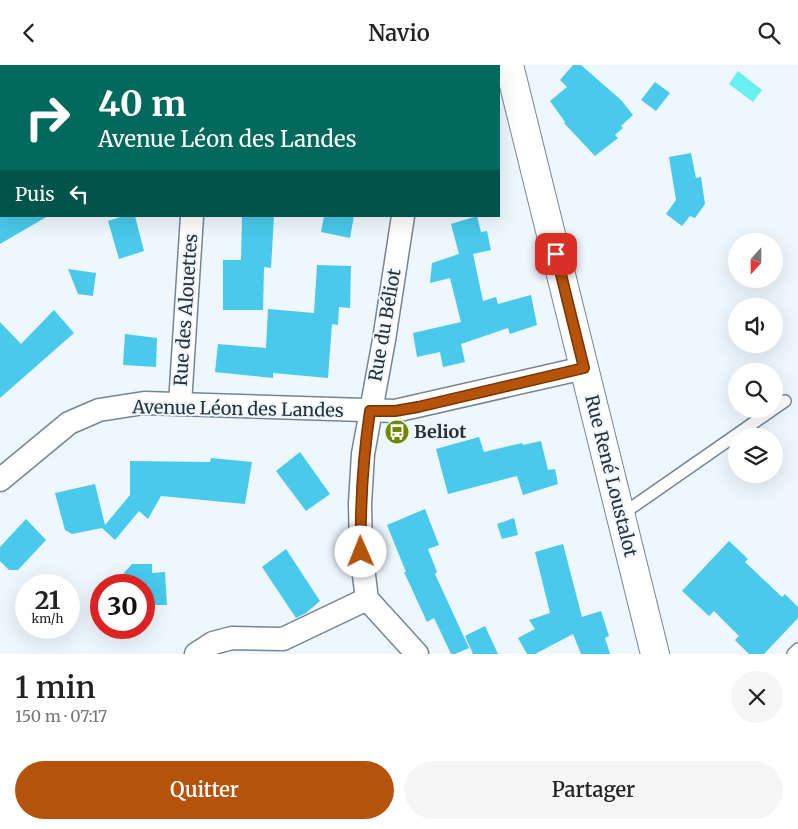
<!DOCTYPE html>
<html lang="fr">
<head>
<meta charset="utf-8">
<style>
	body { margin:0; font-family:Merriweather,serif; background:#f6f6f6; color:#222; height:100vh; display:flex; flex-direction:column; font-size:19px; white-space:nowrap }
	* { box-sizing:border-box; margin:0 }
	p { font-size:16px; color:#767676 }
	.icon { flex:none; width:28px; height:28px; fill:none; stroke:currentColor; stroke-width:2; stroke-linecap:round; stroke-linejoin:round }
	.map { position:relative; height:589px; overflow:hidden }
	.details { display:flex; flex-direction:column; background:#fff; flex:1 }
	.details>* { flex:none }
	.banner { position:absolute; left:0px; top:0px; width:500px; height:152px; box-shadow:0 5px 20px #0002; background:#00695c; color:#fff; overflow:hidden }
	.needle { width:32px; rotate:201deg }
	.controls { position:absolute; left:728px; top:168px; display:grid; gap:10px }
	.controls a { display:grid; place-items:center; width:55px; height:55px; border-radius:50%; background:#fff; box-shadow:0 5px 20px #0002; font-size:25px }
	.speed { position:absolute; left:15px; top:509px; display:flex; gap:10px; font-size:25px; font-weight:700; text-align:center }
	.speed>* { display:grid; place-content:center; width:65px; height:65px; border-radius:50%; background:#fff; box-shadow:0 5px 20px #0002; line-height:1 }
	.speed small { font-size:12px; font-weight:400 }
	.speed .limit { border:8px solid #d22; background:#fff; color:#111 }
	.pin { position:absolute; display:grid; place-items:center; width:42px; height:42px; color:#fff; margin:-21px; border-radius:10px; box-shadow:0 2px 8px #0006 }
	.me { position:absolute; width:55px; margin:-28px; rotate:359deg; stroke-linejoin:round; filter:drop-shadow(0 0 4px #0008) }
	.turn { display:flex; align-items:center; gap:18px; height:105px; padding:0 15px; font-size:22px }
	.turn .icon { width:65px; height:65px; stroke-width:2.5 }
	.turn b { display:block; font-size:35px; line-height:42px }
	.then { display:flex; align-items:center; height:48px; padding:0 15px; background:#0003; gap:10px; font-size:19px }
	.round { display:grid; place-items:center; flex:none; width:52px; height:52px; border-radius:26px; background:#f6f6f6 }
	.summary { display:flex; align-items:center; justify-content:space-between; height:85px; padding:0 15px }
	h1 { font-size:30px; font-weight:600; line-height:38px }
	.primary-button { display:flex; gap:10px; margin-top:auto; padding:10px 15px }
	.primary-button a { flex:1; height:58px; border-radius:30px; background:#b45309; color:#fff; font-size:20px; font-weight:600; line-height:58px; text-align:center }
	.primary-button a+a { background:#f6f6f6; color:#222 }
	header { display:flex; justify-content:space-between; align-items:center; height:65px; padding:0 15px; background:#fff; font-size:22px; font-weight:600 }
	.map>svg:first-child { display:block }
	.water { fill:#66f0f0 }
	.building { fill:#49c9eb }
	.lines { fill:none; stroke-linecap:round; stroke-linejoin:round }
	.lane-casing { stroke:#738695; stroke-width:14 }
	.street-casing { stroke:#738695; stroke-width:25 }
	.secondary-casing { stroke:#738695; stroke-width:30 }
	.path { stroke:#a9b1b8; stroke-width:3; stroke-dasharray:5 2.5; stroke-linecap:butt }
	.lane { stroke:#fff; stroke-width:11 }
	.street { stroke:#fff; stroke-width:22 }
	.secondary { stroke:#fff; stroke-width:28 }
	.route-casing { stroke:#753606; stroke-width:12 }
	.route { stroke:#b45309; stroke-width:9 }
	.labels { text-anchor:middle; stroke-width:4; stroke-linejoin:round; paint-order:stroke }
	.street-label { font-size:18px; fill:#293137; stroke:#eff7fe }
	.poi-label { font-size:18px; font-weight:bold; fill:#293137; stroke:#eff7fe; text-anchor:start }
</style>
</head>
<body>
<header><svg class="icon" aria-label="back" viewBox="0 0 24 24"><path d="M15 5l-7 7 7 7"/></svg>Navio<svg class="icon" aria-label="search" viewBox="0 0 24 24"><circle cx="10" cy="10" r="6"/><path d="M15 15l6 6"/></svg></header>
<div class="map">
<svg width="798" height="589" viewBox="0 0 798 589">
	<rect width="100%" height="100%" fill="#eff7fe"/>
	<polygon class="water" points="738,6 762,25 753,37 729,19"/>
	<g class="building">
		<polygon points="573,0 581,0 621,35 633,50 621,61 623,63 615,70 618,73 595,91 564,58 565,57 550,36 567,22 560,15"/>
		<polygon points="655,17 670,28 656,46 641,35"/>
		<polygon points="691,88 696,113 701,112 705,139 695,153 690,151 682,161 666,149 676,135 669,92"/>
		<polygon points="0,151 48,151 0,179"/>
		<polygon points="124,151 135,151 144,186 119,194 108,156"/>
		<polygon points="242,151 274,151 271,203 264,202 263,245 223,245 223,195 241,195"/>
		<polygon points="324,151 354,151 350,173 321,167"/>
		<polygon points="477,151 481,167 487,166 491,185 473,189 483,236 496,232 498,239 531,230 537,260 510,269 508,263 461,279 465,297 443,302 440,287 417,292 413,268 461,257 450,213 430,218 432,198 459,189 451,159"/>
		<polygon points="317,200 351,201 350,243 339,242 338,260 332,259 328,313 273,308 273,313 215,307 218,279 266,283 268,244 314,248"/>
		<polygon points="68,204 96,208 93,231 78,229"/>
		<polygon points="54,245 74,268 0,333 0,257 21,279"/>
		<polygon points="125,269 157,273 156,302 123,300"/>
		<polygon points="479,372 484,387 522,378 523,380 541,376 548,405 555,404 558,419 523,430 517,411 448,429 436,384"/>
		<polygon points="300,387 330,429 306,446 276,406"/>
		<polygon points="211,393 252,397 245,439 161,431 148,454 139,446 115,475 102,463 72,469 65,465 55,428 95,419 105,460 130,430 130,396 210,397"/>
		<polygon points="425,444 439,480 428,484 437,507 435,509 469,583 455,589 451,589 434,553 427,557 404,507 406,507 387,460"/>
		<polygon points="514,453 518,470 502,474 497,459"/>
		<polygon points="26,454 46,475 18,505 9,505 0,496 0,482"/>
		<polygon points="729,476 748,494 745,497 782,532 785,529 798,542 798,553 764,589 749,589 735,575 739,571 714,546 709,551 682,526"/>
		<polygon points="563,479 582,552 601,546 609,571 605,573 610,589 581,589 573,569 535,589 527,589 518,573 535,564 529,555 550,548 535,487"/>
		<polygon points="286,484 320,536 306,548 296,553 262,502"/>
		<polygon points="132,499 152,499 152,508 165,507 167,540 144,540 144,520 113,520"/>
		<polygon points="485,561 498,589 473,589 465,571"/>
	</g>
	<g class="lines">
		<defs>
			<g id="lane">
				<polyline points="621,450 785,336"/>
				<polyline points="793,589 798,584"/>
			</g>
			<g id="street">
				<polyline points="416,0 416,1"/>
				<polyline points="0,103 1,102"/>
				<polyline points="403,151 384,275 363,389 360,439 361,487 367,534 417,589"/>
				<polyline points="180,339 192,151"/>
				<polyline points="0,415 69,358 99,345 144,338 395,346 584,303"/>
				<polyline points="196,589 213,578 232,573 283,574 367,534"/>
			</g>
			<polyline id="secondary" points="509,0 655,589"/>
		</defs>
		<use href="#lane" class="lane-casing"/>
		<use href="#street" class="street-casing"/>
		<use href="#secondary" class="secondary-casing"/>
		<polyline class="path" points="235,1 236,0"/>
		<use href="#lane" class="lane"/>
		<use href="#street" class="street"/>
		<use href="#secondary" class="secondary"/>
	</g>
	<g class="lines">
		<defs>
			<path id="route" d="M361 487C360 439 363 393 370 346H395L418 342 584 303 556 189"/>
		</defs>
		<use href="#route" class="route-casing"/>
		<use href="#route" class="route"/>
	</g>
	<defs>
		<symbol id="bus-disc" viewBox="-11 -11 22 22"><circle r="9.5" fill="#6c8900" stroke="#eff7fe"/><path d="M-5-6H5V4H4V6H2V4H-2V6H-4V4H-5ZM-3.5-4V0h7V-4ZM-3.5 1.2v1.5H-2V1.2ZM2 1.2v1.5H3.5V1.2Z" fill="#fff"/></symbol>
	</defs>
	<g fill-rule="evenodd">
		<use href="#bus-disc" x="383" y="353" width="28" height="28"/>
	</g>
	<g class="labels">
		<g class="street-label">
			<text transform="translate(186 245) rotate(-86)" y="6">Rue des Alouettes</text>
			<text transform="translate(385 260) rotate(-80)" y="6">Rue du Béliot</text>
			<text transform="translate(238 344) rotate(1)" y="6">Avenue Léon des Landes</text>
			<text transform="translate(611 411) rotate(76)" y="6">Rue René Loustalot</text>
		</g>
		<g class="poi-label">
			<text x="414" y="373">Beliot</text>
		</g>
	</g>
</svg>
<div class="controls">
<a><svg class="needle" viewBox="-14 -14 28 28"><path d="M0-13l5 13h-10z" fill="#e53935"/><path d="M0 13l5-13h-10z" fill="#767676"/></svg></a>
<a><svg class="icon" aria-label="sound" viewBox="0 0 24 24"><path d="M4 9h4l5-4v14l-5-4H4zM17 9q2 3 0 6"/></svg></a>
<a><svg class="icon" aria-label="search" viewBox="0 0 24 24"><circle cx="10" cy="10" r="6"/><path d="M15 15l6 6"/></svg></a>
<a><svg class="icon" aria-label="layers" viewBox="0 0 24 24"><path d="M12 4l9 5-9 5-9-5zM3 14l9 5 9-5"/></svg></a>
</div>
<div class="speed"><div>21<small>km/h</small></div><div class="limit">30</div></div>
<div class="pin" style="left:556px;top:189px;background:#d93025"><svg class="icon" aria-label="arrive" viewBox="0 0 24 24"><path d="M6 21V4h12l-3 4 3 4H6"/></svg></div>
<svg class="me" style="left:361px;top:487px" viewBox="-20 -20 40 40"><circle r="19" fill="#fff"/><path d="M0-13L10 11 0 6-10 11z" fill="#b45309"/></svg>
<div class="banner">
<div class="turn"><svg class="icon" aria-label="right" viewBox="0 0 24 24"><path d="M7 20v-9h11M14 6l5 5-5 5"/></svg><div><b>40 m</b>Avenue Léon des Landes</div></div>
<div class="then">Puis<svg class="icon" aria-label="left" viewBox="0 0 24 24"><path d="M17 20v-9H6M10 6l-5 5 5 5"/></svg></div>
</div>
</div>
<section class="details">
<div class="summary"><div><h1>1 min</h1><p>150 m · 07:17</p></div><a class="round"><svg class="icon" aria-label="close" viewBox="0 0 24 24"><path d="M6 6l12 12M18 6L6 18"/></svg></a></div>
<div class="primary-button"><a>Quitter</a><a>Partager</a></div>
</section>
</body>
</html>
